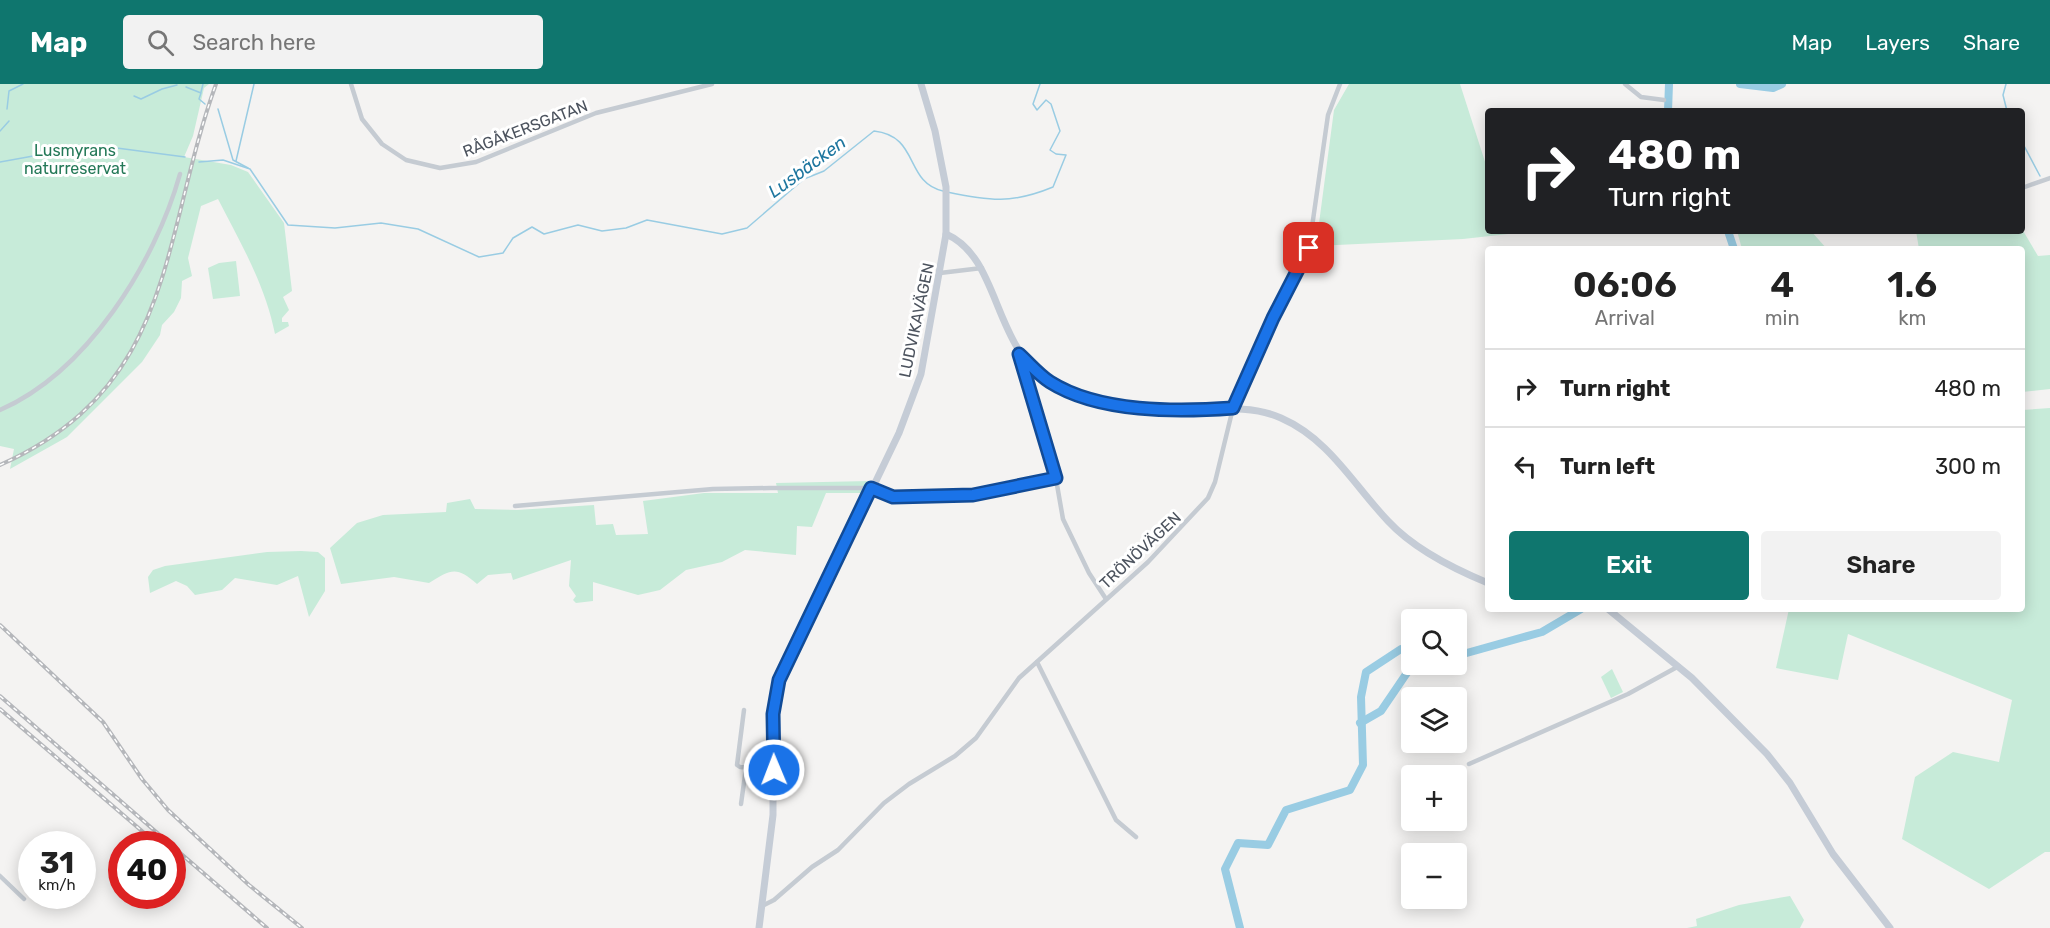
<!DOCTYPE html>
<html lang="en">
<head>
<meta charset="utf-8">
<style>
	body { margin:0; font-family:Rubik,sans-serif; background:#f2f2f2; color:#222; height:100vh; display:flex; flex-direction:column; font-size:22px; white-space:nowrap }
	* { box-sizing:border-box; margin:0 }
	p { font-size:20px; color:#767676 }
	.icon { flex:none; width:33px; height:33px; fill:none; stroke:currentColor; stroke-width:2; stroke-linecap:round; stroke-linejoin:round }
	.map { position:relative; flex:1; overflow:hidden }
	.panel { position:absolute; left:1485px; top:162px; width:540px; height:366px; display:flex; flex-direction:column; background:#fff; border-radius:6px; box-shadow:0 3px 15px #0003 }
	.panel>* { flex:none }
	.hud { position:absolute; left:1485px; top:24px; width:540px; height:126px; border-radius:6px; box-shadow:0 3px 15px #0003; background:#202124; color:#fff; overflow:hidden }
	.controls { position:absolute; left:1401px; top:525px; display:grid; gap:12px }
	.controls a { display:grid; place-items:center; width:66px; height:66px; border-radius:6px; background:#fff; box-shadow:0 3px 15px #0003; font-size:30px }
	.speed { position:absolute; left:18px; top:747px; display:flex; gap:12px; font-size:30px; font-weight:700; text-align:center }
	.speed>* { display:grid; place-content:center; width:78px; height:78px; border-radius:50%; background:#fff; box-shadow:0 3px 15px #0003; line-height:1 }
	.speed small { font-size:15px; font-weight:400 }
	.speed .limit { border:9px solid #d22; background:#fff; color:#111 }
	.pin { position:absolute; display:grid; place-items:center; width:51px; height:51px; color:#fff; margin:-26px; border-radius:12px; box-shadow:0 3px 9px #0006 }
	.me { position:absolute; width:66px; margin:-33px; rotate:359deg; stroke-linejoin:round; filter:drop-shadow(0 0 4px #0008) }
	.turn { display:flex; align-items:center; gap:21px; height:126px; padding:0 24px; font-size:27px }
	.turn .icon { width:78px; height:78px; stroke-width:2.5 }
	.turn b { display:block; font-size:42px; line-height:51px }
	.eta { display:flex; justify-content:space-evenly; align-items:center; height:102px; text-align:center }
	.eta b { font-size:36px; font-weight:600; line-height:42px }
	.cta { display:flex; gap:12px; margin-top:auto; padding:12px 24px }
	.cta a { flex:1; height:69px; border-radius:6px; background:#0f766e; color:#fff; font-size:24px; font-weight:600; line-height:69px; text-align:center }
	.cta a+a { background:#f2f2f2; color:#222 }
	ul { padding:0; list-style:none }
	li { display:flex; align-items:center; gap:18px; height:78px; padding:0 24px; border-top:2px solid #e0e0e0 }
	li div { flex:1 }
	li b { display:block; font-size:22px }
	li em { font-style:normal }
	header { display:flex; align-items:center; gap:36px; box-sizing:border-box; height:84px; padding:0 30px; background:#0f766e; color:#fff }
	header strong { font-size:28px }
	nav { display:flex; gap:33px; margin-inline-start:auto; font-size:21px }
	.search { width:420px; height:54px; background:#f2f2f2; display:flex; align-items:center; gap:15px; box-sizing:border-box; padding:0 21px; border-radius:6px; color:#767676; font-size:22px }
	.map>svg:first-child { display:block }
	.green { fill:#c7ebd9 }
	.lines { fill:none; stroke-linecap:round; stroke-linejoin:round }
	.stream { stroke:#99cce3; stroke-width:1.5 }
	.river { stroke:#99cce3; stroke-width:8 }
	.street { stroke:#c5cbd2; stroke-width:4.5 }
	.secondary { stroke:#c5ccd6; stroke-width:7 }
	.rail-casing { stroke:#b5b7bb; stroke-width:4 }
	.rail { stroke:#fff; stroke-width:1.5; stroke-dasharray:4.5; stroke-linecap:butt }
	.route-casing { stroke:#114b97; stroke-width:15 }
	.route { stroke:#1a73e8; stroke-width:10 }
	.labels { text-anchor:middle; stroke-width:6; stroke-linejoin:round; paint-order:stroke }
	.street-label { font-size:16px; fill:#4c535e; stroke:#fff }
	.park-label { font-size:16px; fill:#237857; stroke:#fff }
	.water-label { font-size:18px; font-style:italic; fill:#1e769f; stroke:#fff }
</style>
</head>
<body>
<header>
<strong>Map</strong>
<div class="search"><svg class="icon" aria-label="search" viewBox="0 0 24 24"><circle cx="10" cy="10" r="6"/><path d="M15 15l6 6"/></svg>Search here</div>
<nav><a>Map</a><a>Layers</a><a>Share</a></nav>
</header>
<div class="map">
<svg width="2050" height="844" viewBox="0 0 2050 844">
	<rect width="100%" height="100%" fill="#f4f3f2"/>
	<g class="green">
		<path d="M0 0H209L204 4 193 52 184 73 231 81 248 88 284 139 292 207 283 213 289 226 282 234V238H288L289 242 275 250C265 200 241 160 218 115L201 122 188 174 192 192 182 197 181 214 174 228 162 241 160 251 142 278 67 353 10 385 14 365 0 362Z"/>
		<polygon points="1349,0 1460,0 1488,87 1488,147 1507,147 1508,150 1463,155 1316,162 1334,26"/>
		<polygon points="2022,145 2038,172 2050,171 2050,305 2022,308 2022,165 1919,165 1916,147"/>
		<polygon points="1737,147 1811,147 1827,165 1742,165"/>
		<polygon points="236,177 240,212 213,215 208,184 219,179"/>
		<polygon points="2050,324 2050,768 2045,768 1989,805 1902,755 1915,693 1953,668 1999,678 2012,616 1848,550 1838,596 1776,584 1789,525 2022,525 2022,326"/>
		<path d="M870 397 861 409H826L812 443 797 442 796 471 745 466 722 478 686 486 660 506 638 511 593 498V517L576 519 573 516 576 512 569 502 571 476 513 496 511 489 488 491 477 500C457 482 451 485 429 499L394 493 341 500 330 464 357 439 383 431 446 428 447 419 470 415 475 425 517 426 594 421 596 441 613 440 616 451 648 450 643 417 704 409H778L776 399Z"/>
		<polygon points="301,467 318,468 325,474 325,507 309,533 298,492 277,501 235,494 222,506 195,511 187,502 176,497 150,509 148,493 153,486 165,482 267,468"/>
		<polygon points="1612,585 1623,608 1611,614 1601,593"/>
		<polygon points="1790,812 1804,836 1800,844 1687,844 1697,842 1696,835 1739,821"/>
	</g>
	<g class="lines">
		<g class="stream">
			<polyline points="2006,0 2003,11 2007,27"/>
			<polyline points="186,3 201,9 199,15 205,20"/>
			<polyline points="201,8 203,0"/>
			<polyline points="134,12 141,15 162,5 177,1"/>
			<polyline points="7,25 9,7 23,0"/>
			<polyline points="218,25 233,76 248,84"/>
			<polyline points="0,47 9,37"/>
			<polyline points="2022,58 2040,92"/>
			<polyline points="236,77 254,0"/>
			<polyline points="0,78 94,61 185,73"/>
			<path d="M199 78 223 76 250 85 288 141 335 144 381 139 418 145 479 173 503 169 513 154 532 143 544 150 578 141 602 147 626 144 647 136 722 150 747 144 804 95 824 87 874 47C920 52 904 98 943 107"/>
			<path d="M947 108C990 117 1012 120 1053 103L1066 71 1056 70 1050 66 1060 47 1051 20 1046 16 1037 26 1033 20 1040 0"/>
		</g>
		<g class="river">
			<polyline points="1740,0 1773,4 1782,0"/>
			<polyline points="1668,27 1669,0"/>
			<polyline points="1728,147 1734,165"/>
			<polyline points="1456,572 1542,548 1581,525"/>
			<polyline points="1360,639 1381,627 1413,580"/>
			<polyline points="1240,844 1225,785 1238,759 1268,761 1286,726 1350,706 1363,681 1361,613 1366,588 1401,565 1412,566"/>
		</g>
		<g class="street">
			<polyline points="351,0 362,35 382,60 406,76 440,84 476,78 596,29 712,0"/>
			<polyline points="1625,0 1641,13 1664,16"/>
			<polyline points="2022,104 2050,94"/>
			<polyline points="940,189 982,184"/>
			<polyline points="1019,270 1053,378 1063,435 1089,489 1106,515"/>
			<path d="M0 326C87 288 155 179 180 90"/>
			<polyline points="515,422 713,405 770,404 871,404 893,413 973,411 1056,394"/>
			<polyline points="1037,578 1116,736 1136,753"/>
			<polyline points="744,626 737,681 740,683 774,686"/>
			<polyline points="1469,680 1628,610 1679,582"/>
			<polyline points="741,720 746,684"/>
			<polyline points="0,792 24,815"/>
			<polyline points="762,822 774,816 812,783 838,766 884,719 909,700 955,672 976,654 1019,594 1148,478 1208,414 1215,398 1233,324 1273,234 1309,164 1328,31 1340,0"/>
		</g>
		<g class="secondary">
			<path d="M946 150C1001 174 992 264 1051 298 1087 319 1146 329 1187 328 1220 326 1250 320 1281 334 1329 355 1353 400 1388 437 1413 464 1454 485 1488 499"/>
			<polyline points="1608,525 1692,594 1767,670 1790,699 1833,770 1890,844"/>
			<polyline points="759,844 773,731 773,630 778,601 899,349 921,290 946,150 946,103 935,47 921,0"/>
		</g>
		<defs>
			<g id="rail">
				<path d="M0 381C177 302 160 155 216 0"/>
				<polyline points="0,541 103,638 142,695 168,726 249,801 302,844"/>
				<polyline points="0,612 170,760"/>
				<polyline points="0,625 157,760"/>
				<polyline points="172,762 267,844"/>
			</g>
		</defs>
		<use href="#rail" class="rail-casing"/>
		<use href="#rail" class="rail"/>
	</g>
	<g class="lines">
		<defs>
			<path id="route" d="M774 686 773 630 779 596 871 404 893 413 973 411 1056 394 1019 270C1029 279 1039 291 1050 298 1099 329 1177 328 1233 324L1273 234 1309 164"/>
		</defs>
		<use href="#route" class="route-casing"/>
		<use href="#route" class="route"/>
	</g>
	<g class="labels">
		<g class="street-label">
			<text transform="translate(525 44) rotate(-21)" y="6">RÅGÅKERSGATAN</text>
			<text transform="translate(916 236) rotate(-78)" y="6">LUDVIKAVÄGEN</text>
			<text transform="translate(1140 466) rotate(-43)" y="6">TRÖNÖVÄGEN</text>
		</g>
		<g class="park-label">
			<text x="75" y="72">Lusmyrans<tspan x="75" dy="18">naturreservat</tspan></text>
		</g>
		<g class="water-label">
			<text transform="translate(807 83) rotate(-36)" y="6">Lusbäcken</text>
		</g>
	</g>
</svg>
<div class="controls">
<a><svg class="icon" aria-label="search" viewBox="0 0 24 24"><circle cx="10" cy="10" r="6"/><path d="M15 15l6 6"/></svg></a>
<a><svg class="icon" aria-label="layers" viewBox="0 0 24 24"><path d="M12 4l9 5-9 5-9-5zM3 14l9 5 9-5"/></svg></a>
<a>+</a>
<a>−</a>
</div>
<div class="speed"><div>31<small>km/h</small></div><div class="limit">40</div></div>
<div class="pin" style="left:1309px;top:164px;background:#d93025"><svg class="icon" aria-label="arrive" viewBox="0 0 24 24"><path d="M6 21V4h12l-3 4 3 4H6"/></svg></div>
<svg class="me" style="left:774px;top:686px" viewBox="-20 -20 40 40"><circle r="17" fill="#1a73e8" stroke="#fff" stroke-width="3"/><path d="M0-11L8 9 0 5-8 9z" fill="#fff"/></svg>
<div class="hud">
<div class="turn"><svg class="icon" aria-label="right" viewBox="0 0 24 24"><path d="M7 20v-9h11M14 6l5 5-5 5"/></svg><div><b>480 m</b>Turn right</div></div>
</div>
<section class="panel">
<div class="eta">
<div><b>06:06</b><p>Arrival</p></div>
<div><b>4</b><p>min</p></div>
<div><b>1.6</b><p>km</p></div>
</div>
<ul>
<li><svg class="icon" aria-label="right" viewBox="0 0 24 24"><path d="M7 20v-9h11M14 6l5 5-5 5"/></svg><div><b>Turn right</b></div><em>480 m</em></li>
<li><svg class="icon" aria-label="left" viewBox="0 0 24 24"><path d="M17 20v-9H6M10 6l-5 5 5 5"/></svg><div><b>Turn left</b></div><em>300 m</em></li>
</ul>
<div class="cta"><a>Exit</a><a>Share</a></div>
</section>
</div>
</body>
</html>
